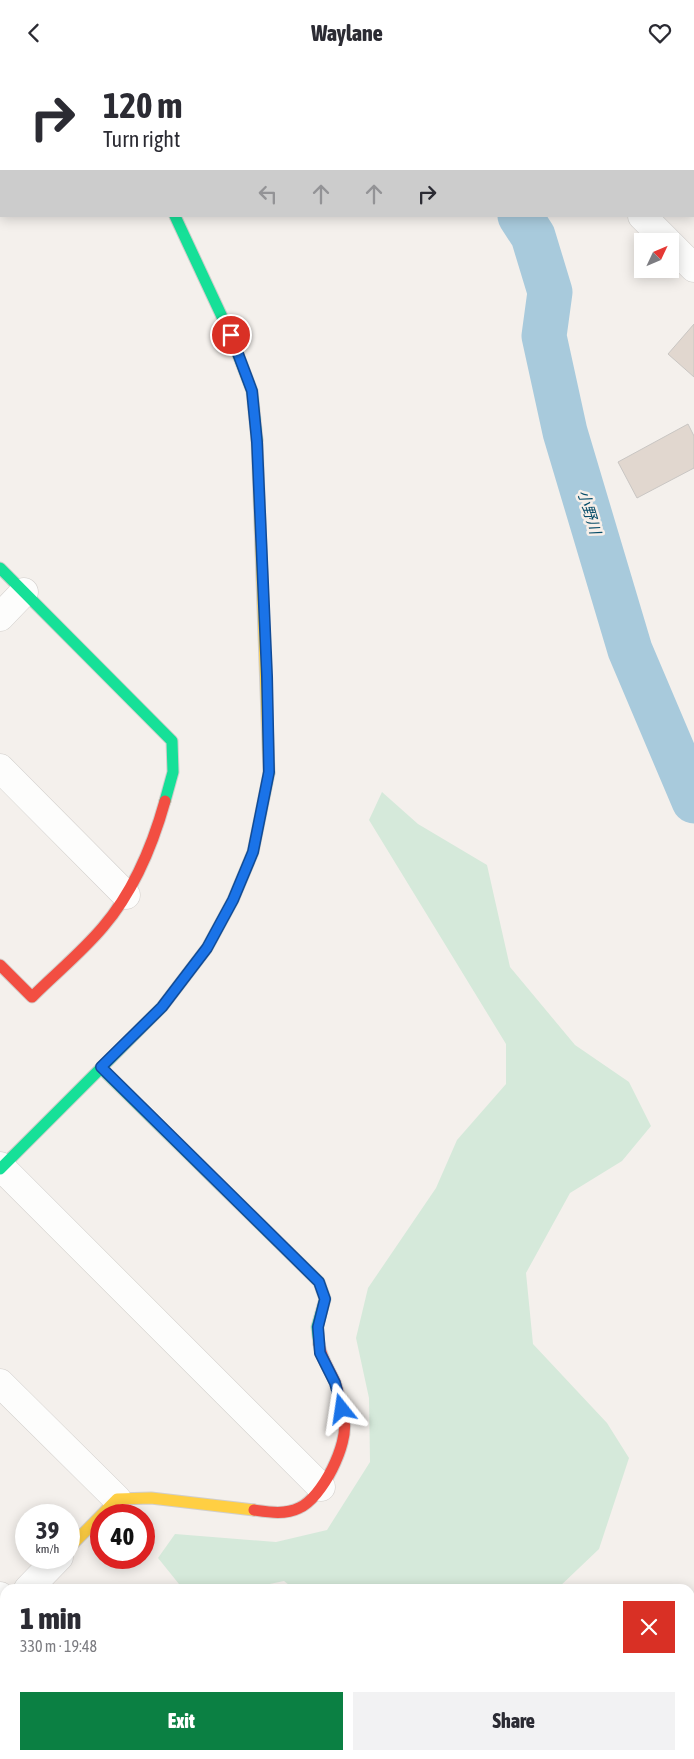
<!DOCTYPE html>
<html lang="en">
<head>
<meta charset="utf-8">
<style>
	body { margin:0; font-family:"Asap Condensed","Noto Sans JP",sans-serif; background:#f2f2f3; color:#2b2b33; height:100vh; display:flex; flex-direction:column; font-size:19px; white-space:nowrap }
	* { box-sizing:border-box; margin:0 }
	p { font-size:16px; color:#7c7c81 }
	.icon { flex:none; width:28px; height:28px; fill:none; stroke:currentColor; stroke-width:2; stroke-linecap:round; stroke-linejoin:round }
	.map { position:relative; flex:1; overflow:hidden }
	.sheet { position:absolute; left:0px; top:1519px; width:695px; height:176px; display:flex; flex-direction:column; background:#fff; border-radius:15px 15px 0 0; box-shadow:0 2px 12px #0003 }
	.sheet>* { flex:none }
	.top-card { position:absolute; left:0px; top:0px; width:695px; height:152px; box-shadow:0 2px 12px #0003; background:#fff; color:#2b2b33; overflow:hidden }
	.needle { width:32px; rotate:46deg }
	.buttons { position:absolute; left:634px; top:168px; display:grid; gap:10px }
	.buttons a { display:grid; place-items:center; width:45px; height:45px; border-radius:0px; background:#fff; box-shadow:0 2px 12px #0003; font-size:25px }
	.speed { position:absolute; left:15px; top:1439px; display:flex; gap:10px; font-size:25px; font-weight:700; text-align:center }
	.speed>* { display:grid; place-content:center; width:65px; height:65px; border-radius:50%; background:#fff; box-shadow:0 2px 12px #0003; line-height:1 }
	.speed small { font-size:12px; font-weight:400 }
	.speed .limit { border:8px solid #d22; background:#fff; color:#111 }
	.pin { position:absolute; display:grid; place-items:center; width:42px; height:42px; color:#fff; margin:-21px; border:2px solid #fff; border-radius:50%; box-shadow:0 1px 5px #0007 }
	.me { position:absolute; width:55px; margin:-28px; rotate:345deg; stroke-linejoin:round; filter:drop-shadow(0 0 4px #0008) }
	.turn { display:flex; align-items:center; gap:18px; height:105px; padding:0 20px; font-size:22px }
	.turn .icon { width:65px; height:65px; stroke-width:2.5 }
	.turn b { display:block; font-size:35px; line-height:42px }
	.lanes { display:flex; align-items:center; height:48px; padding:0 20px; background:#0003; justify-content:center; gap:25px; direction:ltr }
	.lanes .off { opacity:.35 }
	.round { display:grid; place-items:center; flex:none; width:52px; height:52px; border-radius:0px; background:#f2f2f3 }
	.head { display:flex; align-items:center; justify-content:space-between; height:85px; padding:0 20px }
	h1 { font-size:30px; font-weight:800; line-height:38px }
	.action { display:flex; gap:10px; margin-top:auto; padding:10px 20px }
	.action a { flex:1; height:58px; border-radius:0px; background:#0b8043; color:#fff; font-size:20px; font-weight:800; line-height:58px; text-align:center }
	.action a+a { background:#f2f2f3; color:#2b2b33 }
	header { display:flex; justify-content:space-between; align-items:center; height:65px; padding:0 20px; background:#fff; font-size:22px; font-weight:800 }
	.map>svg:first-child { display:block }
	.green { fill:#d5e9da }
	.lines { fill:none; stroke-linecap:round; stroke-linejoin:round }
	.river { stroke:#a8cadc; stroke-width:45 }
	.building { fill:#e1d7cf; stroke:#c9c6c3 }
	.street-casing { stroke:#d1cecb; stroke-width:29 }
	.fast-casing { stroke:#d1cecb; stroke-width:13 }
	.slow-casing { stroke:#d1cecb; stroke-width:13 }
	.jam-casing { stroke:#d1cecb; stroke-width:13 }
	.street { stroke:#fdfdfc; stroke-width:28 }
	.fast { stroke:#16e098; stroke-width:11 }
	.slow { stroke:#ffcf43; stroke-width:11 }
	.jam { stroke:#f24e42; stroke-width:11 }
	.route-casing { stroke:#114b97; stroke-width:12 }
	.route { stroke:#1a73e8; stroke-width:9 }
	.labels { text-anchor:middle; stroke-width:5; stroke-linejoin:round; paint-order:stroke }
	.water-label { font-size:15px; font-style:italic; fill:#064c68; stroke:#f7efe9 }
</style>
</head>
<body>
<header><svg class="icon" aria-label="back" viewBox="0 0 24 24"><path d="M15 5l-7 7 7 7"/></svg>Waylane<svg class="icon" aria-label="heart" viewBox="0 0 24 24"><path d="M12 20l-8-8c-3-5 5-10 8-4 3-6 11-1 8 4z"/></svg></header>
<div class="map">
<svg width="694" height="1694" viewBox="0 0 694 1694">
	<rect width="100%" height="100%" fill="#f4f0ec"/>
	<g class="green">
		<polygon points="382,727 418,759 487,800 510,902 575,980 629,1017 651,1061 622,1096 570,1128 526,1208 533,1279 607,1358 629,1393 599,1484 557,1524 294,1524 284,1516 245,1524 183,1524 158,1493 175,1469 276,1477 327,1465 370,1397 369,1333 356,1273 368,1223 436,1123 457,1075 506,1019 506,979 369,755"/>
		<polygon points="77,1690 148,1690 146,1694 73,1694"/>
		<polygon points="395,1690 574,1690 576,1694 392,1694"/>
	</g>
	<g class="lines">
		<g class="river">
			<polyline points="391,0 393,1"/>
			<polyline points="520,151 533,171 550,227 544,271 565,367 630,585 694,736"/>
		</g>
	</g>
	<g class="building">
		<polygon points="694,259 694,312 668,289"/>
		<polygon points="688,359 694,371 694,403 637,433 618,397"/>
	</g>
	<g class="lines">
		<defs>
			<g id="street">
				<polyline points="507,0 507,1"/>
				<polyline points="642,151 667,176"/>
				<polyline points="670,179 694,203"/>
				<polyline points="0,552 24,527"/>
				<polyline points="0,703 126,830"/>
				<polyline points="0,1101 321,1422"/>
				<polyline points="0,1318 117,1434"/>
				<polyline points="28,1524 59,1492"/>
				<polyline points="0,1531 5,1536"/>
				<polyline points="31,1694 33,1690"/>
			</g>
			<g id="fast">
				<polyline points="175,151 231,271 252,326 257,375"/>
				<polyline points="0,503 172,676 173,707 165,736"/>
				<polyline points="101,1003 319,1217 325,1234 317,1262 319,1279"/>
				<polyline points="0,1104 162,942 207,883 233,835 253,787 269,708"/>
			</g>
			<g id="slow">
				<polyline points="108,0 108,1"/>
				<polyline points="257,375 269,708"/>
				<polyline points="69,1483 117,1434 151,1433 254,1445"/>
			</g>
			<g id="jam">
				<path d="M0 900 32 932C55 909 82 887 103 862 133 827 153 779 165 736"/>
				<path d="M254 1445C268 1447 285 1450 299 1443 322 1433 349 1379 344 1355 342 1343 339 1329 335 1317 329 1304 321 1293 319 1279"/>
			</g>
		</defs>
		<use href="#street" class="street-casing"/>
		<use href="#fast" class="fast-casing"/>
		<use href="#slow" class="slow-casing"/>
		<use href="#jam" class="jam-casing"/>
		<use href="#street" class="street"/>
		<use href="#fast" class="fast"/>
		<use href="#slow" class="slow"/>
		<use href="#jam" class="jam"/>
	</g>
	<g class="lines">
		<defs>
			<polyline id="route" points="231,270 252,326 257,377 267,611 269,707 253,787 233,835 207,883 162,942 101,1002 319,1217 325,1234 318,1262 320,1288 335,1318 342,1344"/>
		</defs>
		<use href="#route" class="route-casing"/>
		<use href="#route" class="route"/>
	</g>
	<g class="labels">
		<g class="water-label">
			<text transform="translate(589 447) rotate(73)" y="5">小野川</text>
		</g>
	</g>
</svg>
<div class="buttons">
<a><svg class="needle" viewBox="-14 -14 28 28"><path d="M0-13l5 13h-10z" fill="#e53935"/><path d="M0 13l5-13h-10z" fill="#7c7c81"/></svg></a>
</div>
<div class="speed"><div>39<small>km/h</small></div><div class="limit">40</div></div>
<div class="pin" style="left:231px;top:270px;background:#d93025"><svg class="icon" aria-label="arrive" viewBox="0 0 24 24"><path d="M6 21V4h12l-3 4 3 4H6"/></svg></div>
<svg class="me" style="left:342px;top:1344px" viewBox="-20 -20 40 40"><path d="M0-17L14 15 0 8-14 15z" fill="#1a73e8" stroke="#fff" stroke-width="4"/></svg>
<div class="top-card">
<div class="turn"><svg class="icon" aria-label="right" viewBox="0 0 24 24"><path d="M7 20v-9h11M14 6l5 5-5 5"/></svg><div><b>120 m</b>Turn right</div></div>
<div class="lanes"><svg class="icon off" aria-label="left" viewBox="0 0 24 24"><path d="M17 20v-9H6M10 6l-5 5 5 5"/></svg><svg class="icon off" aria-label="ahead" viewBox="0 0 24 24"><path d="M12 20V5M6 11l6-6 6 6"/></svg><svg class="icon off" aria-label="ahead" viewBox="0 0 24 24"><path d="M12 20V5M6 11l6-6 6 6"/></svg><svg class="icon" aria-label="right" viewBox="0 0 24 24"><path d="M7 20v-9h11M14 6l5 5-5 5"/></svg></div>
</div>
<section class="sheet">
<div class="head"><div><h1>1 min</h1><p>330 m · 19:48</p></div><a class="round" style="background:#d93025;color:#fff"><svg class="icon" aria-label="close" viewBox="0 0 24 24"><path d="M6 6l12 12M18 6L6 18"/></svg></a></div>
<div class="action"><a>Exit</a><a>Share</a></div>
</section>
</div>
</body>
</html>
